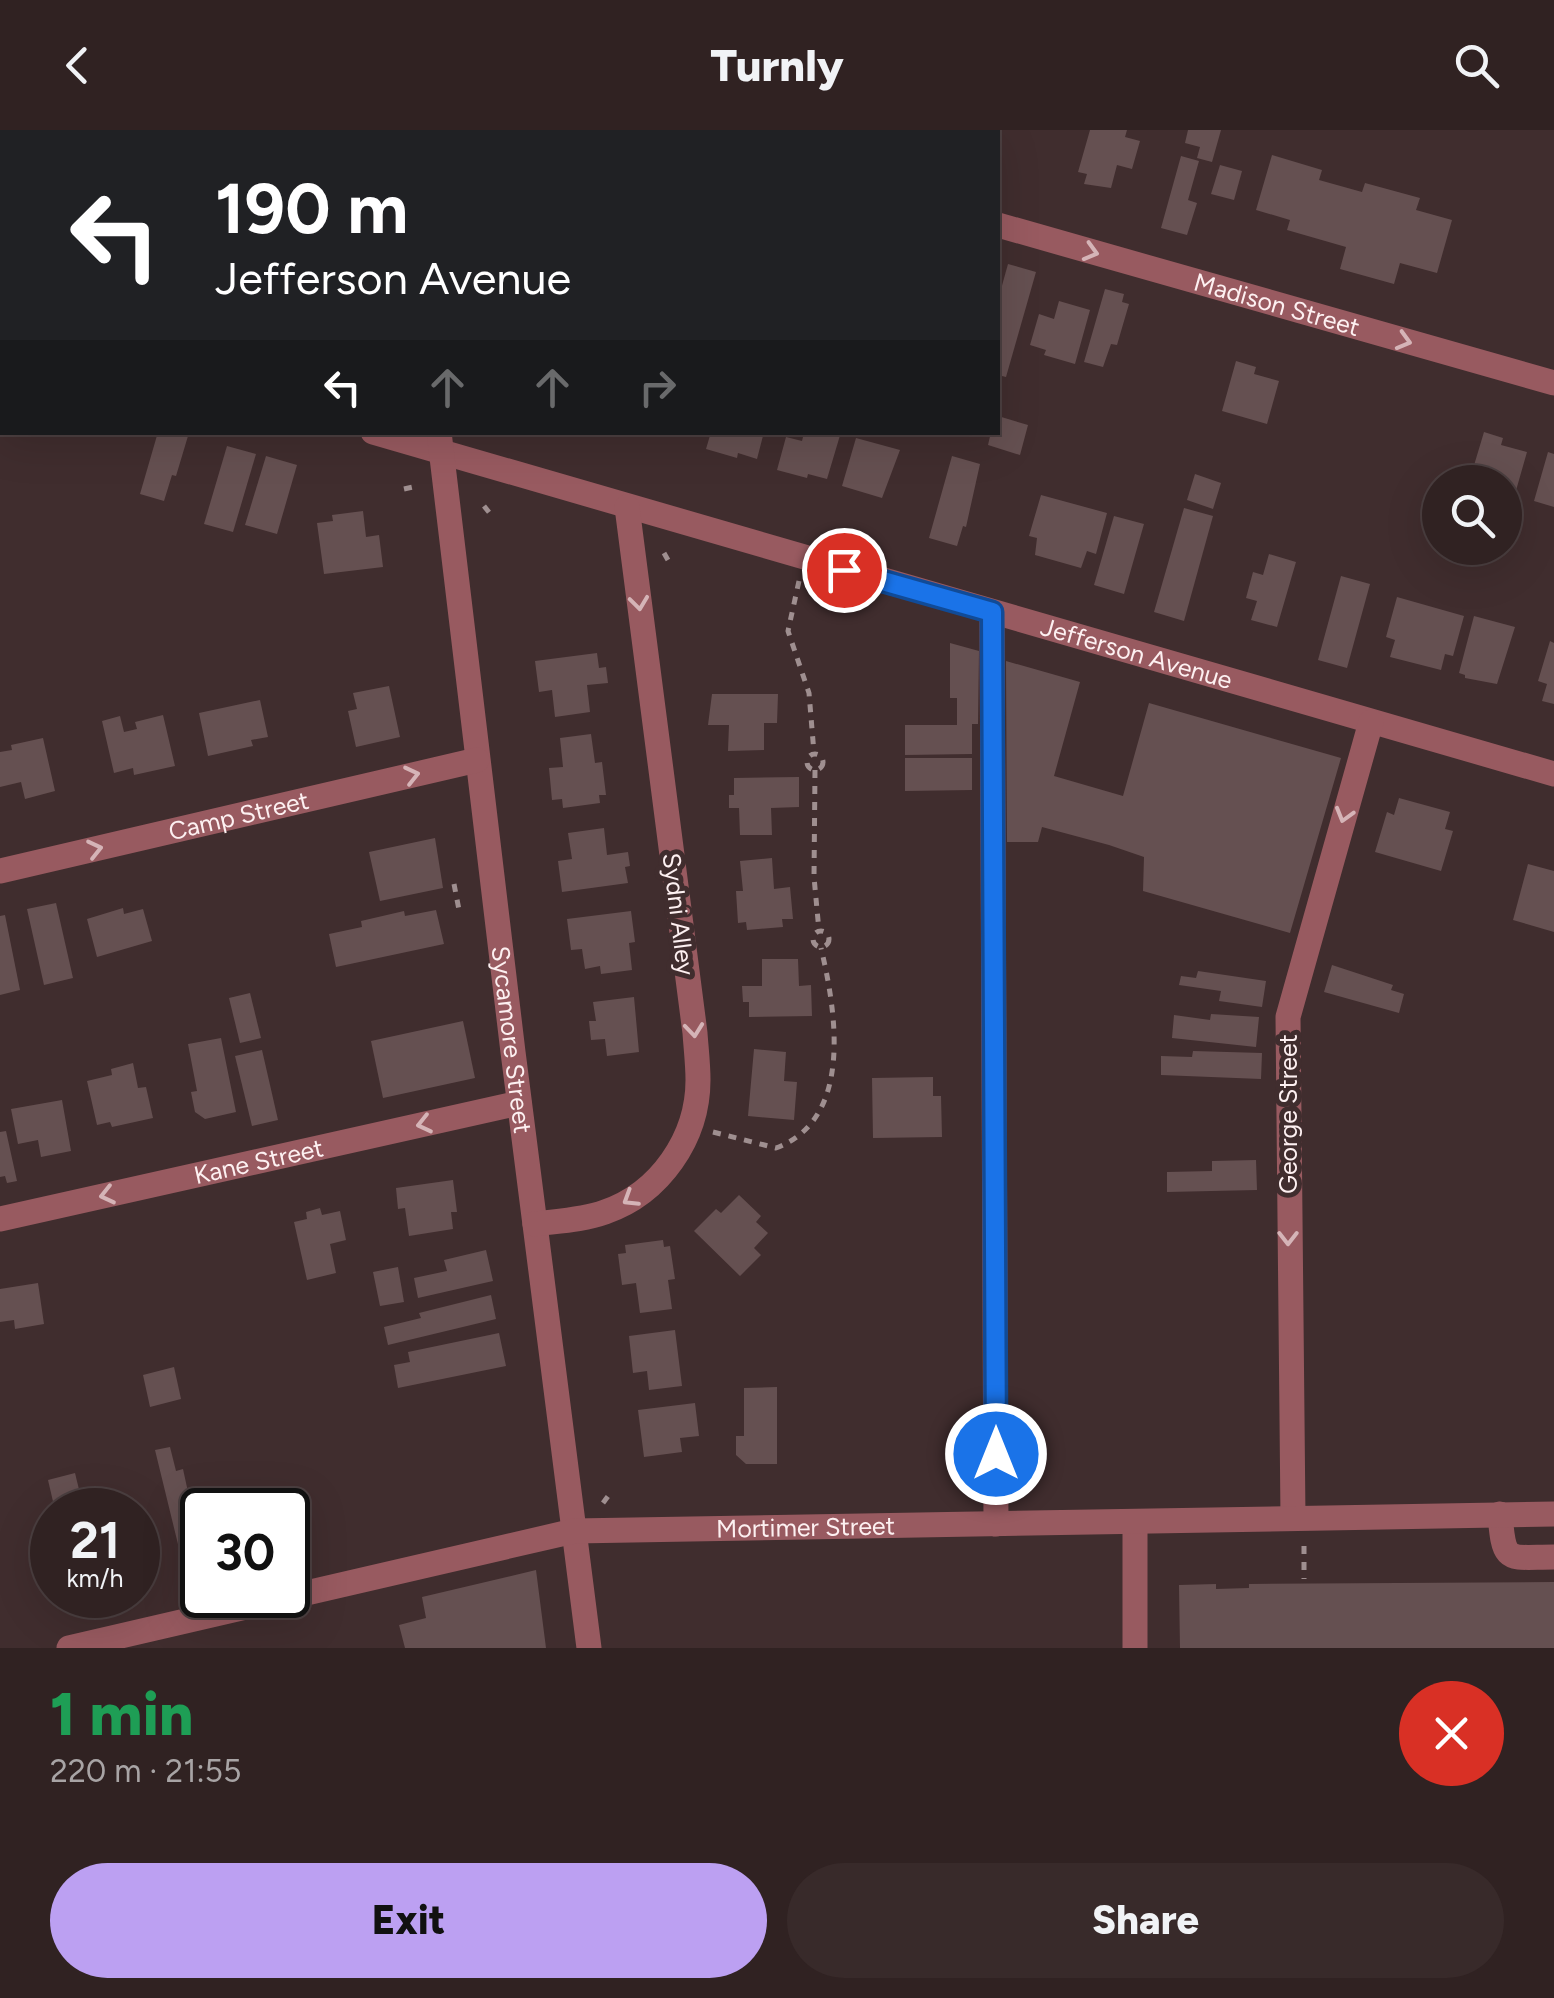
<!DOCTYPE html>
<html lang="en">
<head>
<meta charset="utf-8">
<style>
	body { margin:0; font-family:Figtree,sans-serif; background:#382a2a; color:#f1f3f6; height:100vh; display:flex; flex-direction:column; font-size:38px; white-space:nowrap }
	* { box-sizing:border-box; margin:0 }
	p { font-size:32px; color:#a8a4a5 }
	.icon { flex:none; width:55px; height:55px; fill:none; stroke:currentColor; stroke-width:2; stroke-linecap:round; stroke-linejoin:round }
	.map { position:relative; height:1518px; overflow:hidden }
	.details { display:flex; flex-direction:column; background:#302222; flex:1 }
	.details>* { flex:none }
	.top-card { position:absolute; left:0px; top:0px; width:1000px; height:305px; box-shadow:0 10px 40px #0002,0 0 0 2px #4b3f40; background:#202124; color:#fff; overflow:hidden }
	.buttons { position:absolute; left:1422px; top:335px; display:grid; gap:20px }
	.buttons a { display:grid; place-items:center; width:100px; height:100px; border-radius:50%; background:#302222; box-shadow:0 10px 40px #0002,0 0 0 2px #4b3f40; font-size:50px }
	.speed { position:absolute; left:30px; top:1358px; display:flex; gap:20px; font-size:50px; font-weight:700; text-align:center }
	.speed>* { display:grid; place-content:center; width:130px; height:130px; border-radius:50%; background:#302222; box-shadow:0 10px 40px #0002,0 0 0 2px #4b3f40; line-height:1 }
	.speed small { font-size:25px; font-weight:400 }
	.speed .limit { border:5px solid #111; border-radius:15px; background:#fff; color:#111 }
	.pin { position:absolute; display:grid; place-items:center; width:85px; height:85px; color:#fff; margin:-42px; border:5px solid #fff; border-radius:50%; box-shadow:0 2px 10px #0007 }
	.me { position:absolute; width:110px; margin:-55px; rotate:0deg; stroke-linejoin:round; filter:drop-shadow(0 0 8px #0008) }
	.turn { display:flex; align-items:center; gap:35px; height:210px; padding:0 50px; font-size:45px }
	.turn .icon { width:130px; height:130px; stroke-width:2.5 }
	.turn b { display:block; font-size:70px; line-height:85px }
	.lanes { display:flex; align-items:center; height:95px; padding:0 50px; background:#0003; justify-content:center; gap:50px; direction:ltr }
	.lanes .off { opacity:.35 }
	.round { display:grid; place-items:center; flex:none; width:105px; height:105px; border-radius:52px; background:#382a2a }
	.summary { display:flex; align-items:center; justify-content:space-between; height:170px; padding:0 50px }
	h1 { font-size:60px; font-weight:800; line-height:75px; color:#1e9e55 }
	.cta { display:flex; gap:20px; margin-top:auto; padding:20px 50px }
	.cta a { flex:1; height:115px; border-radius:60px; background:#bca0f2; color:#111; font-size:40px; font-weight:800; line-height:115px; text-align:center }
	.cta a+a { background:#382a2a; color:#f1f3f6 }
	header { display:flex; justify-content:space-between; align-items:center; height:130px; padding:0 50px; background:#302222; font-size:45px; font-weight:800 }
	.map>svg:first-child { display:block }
	.building { fill:#655051 }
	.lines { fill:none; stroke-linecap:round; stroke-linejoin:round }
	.path { stroke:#9f8f90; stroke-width:5; stroke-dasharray:8 8; stroke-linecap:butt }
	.minor { stroke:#985a60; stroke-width:25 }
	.oneway { stroke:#d5b4b7 }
	.route-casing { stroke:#114b97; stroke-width:25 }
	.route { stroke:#1a73e8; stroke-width:18 }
	.labels { text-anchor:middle; stroke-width:10; stroke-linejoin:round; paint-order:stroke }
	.street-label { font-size:25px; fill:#fdf0f1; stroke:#402d2e }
</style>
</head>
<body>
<header><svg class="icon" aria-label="back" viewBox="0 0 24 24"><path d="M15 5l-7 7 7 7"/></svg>Turnly<svg class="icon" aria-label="search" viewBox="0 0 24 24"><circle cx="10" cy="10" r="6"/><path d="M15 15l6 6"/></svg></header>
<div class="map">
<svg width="1554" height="1518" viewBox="0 0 1554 1518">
	<rect width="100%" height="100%" fill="#402d2e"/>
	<g class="building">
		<polygon points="1090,0 1127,0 1125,7 1140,11 1132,39 1117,35 1111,58 1084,54 1087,44 1078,42"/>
		<polygon points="1188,0 1221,0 1212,32 1197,28 1200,17 1185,13"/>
		<polygon points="1272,25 1322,40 1319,50 1362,62 1365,53 1420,68 1416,80 1452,90 1437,143 1400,133 1394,154 1340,139 1346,117 1287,100 1290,90 1256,80"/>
		<polygon points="1181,26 1199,31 1188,70 1197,73 1187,105 1161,98"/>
		<polygon points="1220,35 1242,41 1234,70 1211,64"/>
		<polygon points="1008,134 1036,142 1006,247 998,245 998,170"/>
		<polygon points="1105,159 1124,164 1122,172 1129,174 1117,215 1111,214 1103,237 1084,232"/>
		<polygon points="1059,171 1090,180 1075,234 1044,225 1046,220 1030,215 1039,184 1054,189"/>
		<polygon points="1236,231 1256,237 1254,244 1279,251 1267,294 1222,281"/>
		<polygon points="998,286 1028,295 1020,325 988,315 991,302 998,302"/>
		<polygon points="158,302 188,306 176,346 172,345 164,371 140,364"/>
		<polygon points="711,302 764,302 757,329 738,323 737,328 706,319"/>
		<polygon points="820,302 841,302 827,349 808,344 807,348 777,340 786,307 802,311 804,303 818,307"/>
		<polygon points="1484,302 1503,308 1501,315 1527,322 1515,364 1505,361 1505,352 1469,352"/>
		<polygon points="856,308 900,320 882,368 842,356"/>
		<polygon points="227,316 256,324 233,402 204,394"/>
		<polygon points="1548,322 1554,324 1554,377 1534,371"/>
		<polygon points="266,326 297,335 277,404 245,395"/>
		<polygon points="952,326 980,334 966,397 963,396 957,416 929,408"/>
		<polygon points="1195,344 1221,353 1213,379 1187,370"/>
		<polygon points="1041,365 1107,383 1096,424 1087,421 1081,438 1035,425 1037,408 1029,406"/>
		<polygon points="1184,378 1213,386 1184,491 1154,482"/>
		<polygon points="363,381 366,407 379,405 383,437 324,444 317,393 333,391 332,385"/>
		<polygon points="1114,386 1144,394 1124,464 1094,455"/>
		<polygon points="1269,424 1296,432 1277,497 1251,490 1257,471 1246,468 1253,442 1263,445"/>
		<polygon points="1341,446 1370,454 1347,538 1318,530"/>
		<polygon points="1397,467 1464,486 1453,526 1445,524 1441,540 1390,527 1395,510 1386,507"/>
		<polygon points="1474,486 1515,497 1497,554 1465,548 1465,545 1459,543"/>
		<polygon points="1550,511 1554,513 1554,574 1542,571 1547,554 1538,551"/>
		<polygon points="950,513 979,521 978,594 972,594 972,624 905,625 905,595 957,595 957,568 950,568"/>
		<polygon points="597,523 599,538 606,537 608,553 587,555 590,582 555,587 552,560 539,562 535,531"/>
		<polygon points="1006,531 1080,552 1054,646 1123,666 1149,573 1341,628 1290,803 1143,761 1144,727 1109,715 1042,697 1038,712 1007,712"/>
		<polygon points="389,556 400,607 356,617 348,581 357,579 353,563"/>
		<polygon points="712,564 778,564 777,593 764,593 764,620 728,621 729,595 708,595"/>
		<polygon points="260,570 268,607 251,610 253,616 208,626 199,583"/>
		<polygon points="163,585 175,636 134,645 133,638 114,643 102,591 120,586 124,602 137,599 135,592"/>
		<polygon points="591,604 595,633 602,632 606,665 599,665 600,673 563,678 562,669 552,670 549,638 563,637 560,608"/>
		<polygon points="43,608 55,661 25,669 21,652 0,657 0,622 12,620 11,615"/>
		<polygon points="905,628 972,628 972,660 905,661"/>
		<polygon points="799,647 799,677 771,678 772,705 740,705 739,678 729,678 729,665 734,665 734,648"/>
		<polygon points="1399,668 1450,682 1445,699 1453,701 1441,741 1375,722 1387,682 1394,685"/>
		<polygon points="604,698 607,725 628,722 630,736 625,737 628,753 562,762 558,731 572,729 568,703"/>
		<polygon points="435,708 443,758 380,771 369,722"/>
		<polygon points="772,728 774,759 790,757 793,789 782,789 783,797 747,800 746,792 738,793 736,761 743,761 740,731"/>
		<polygon points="1528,734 1554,741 1554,802 1513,790"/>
		<polygon points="56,773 73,848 44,855 27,779"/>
		<polygon points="123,778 124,784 143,779 152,811 97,827 87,789"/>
		<polygon points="436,780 444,814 336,837 329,804 362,797 361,791 404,781 405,786"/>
		<polygon points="631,781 635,812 629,813 632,840 601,844 600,836 585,839 582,819 571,820 567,789"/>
		<polygon points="5,785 20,860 0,865 0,786"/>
		<polygon points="762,829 798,829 799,856 811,855 812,886 749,887 749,872 743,872 742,856 762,856"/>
		<polygon points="1332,835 1393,855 1391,860 1404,864 1399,883 1324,862"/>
		<polygon points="1198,841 1266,851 1262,877 1219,871 1221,861 1179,855 1181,846 1196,848"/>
		<polygon points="250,863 261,908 240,913 229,868"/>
		<polygon points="634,867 639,922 607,926 605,909 591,910 589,891 596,891 593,872"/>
		<polygon points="1211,884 1259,887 1256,917 1172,908 1174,885 1210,890"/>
		<polygon points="463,891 475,948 383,968 371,911"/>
		<polygon points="221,908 236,982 205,989 195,982 191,962 197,961 188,914"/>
		<polygon points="754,919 786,922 784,951 797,952 794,990 748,986"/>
		<polygon points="262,920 278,990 252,996 235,926"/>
		<polygon points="1193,921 1262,923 1261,949 1161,945 1161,926 1192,927"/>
		<polygon points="133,933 138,958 146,957 153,988 112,997 110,992 97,995 87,951 112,945 111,939"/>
		<polygon points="933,947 933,966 941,966 942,1007 873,1008 872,948"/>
		<polygon points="62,970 71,1021 41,1027 38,1010 18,1014 11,979"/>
		<polygon points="6,1001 17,1051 7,1053 5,1046 0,1047 0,1002"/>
		<polygon points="1256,1030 1257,1060 1167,1062 1167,1042 1212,1041 1212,1031"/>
		<polygon points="453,1050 457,1082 451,1082 453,1099 409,1106 405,1078 398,1079 396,1058"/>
		<polygon points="739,1065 761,1086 756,1092 768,1103 754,1118 761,1125 740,1146 694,1101 716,1079 721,1083"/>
		<polygon points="320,1078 322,1085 340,1081 346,1110 330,1114 336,1143 307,1150 294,1092 307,1089 306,1082"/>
		<polygon points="663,1110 664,1117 670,1116 675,1149 668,1150 672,1179 640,1183 636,1153 622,1155 618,1124 626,1123 625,1115"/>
		<polygon points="486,1120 493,1151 418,1168 414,1148 447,1141 444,1130"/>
		<polygon points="398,1137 404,1172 380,1176 373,1142"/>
		<polygon points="38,1153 44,1194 15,1199 14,1190 0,1192 0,1159"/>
		<polygon points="491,1165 496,1189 388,1215 384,1197 421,1188 419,1183"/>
		<polygon points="675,1200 682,1256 649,1260 647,1241 633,1243 629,1206"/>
		<polygon points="499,1203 506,1236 398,1258 394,1235 410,1232 408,1222"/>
		<polygon points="174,1237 181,1269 150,1277 143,1245"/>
		<polygon points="777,1257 777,1334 746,1334 736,1325 736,1306 744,1306 744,1258"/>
		<polygon points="695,1273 699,1306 680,1308 682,1322 644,1327 638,1280"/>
		<polygon points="170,1317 176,1341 183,1339 193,1385 201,1383 202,1389 202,1443 186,1447 155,1320"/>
		<polygon points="75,1343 84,1380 55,1380 48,1350"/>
		<polygon points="536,1440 546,1518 405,1518 399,1495 426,1488 422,1467"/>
		<polygon points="1554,1452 1554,1518 1180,1518 1179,1455 1216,1454 1216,1459 1249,1458 1249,1454"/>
	</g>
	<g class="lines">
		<g class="path">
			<polyline points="450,2 451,0"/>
			<polyline points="404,359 413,357"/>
			<polyline points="484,376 492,386"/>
			<polyline points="664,423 668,430"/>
			<polyline points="799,451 788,501 809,563 814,623"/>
			<circle cx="815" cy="632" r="8"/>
			<polyline points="815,640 814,747 819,801"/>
			<polyline points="454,754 460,785"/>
			<circle cx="821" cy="809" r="8"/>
			<path d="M713 1002 776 1018C854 989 836 881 821 818"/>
			<polyline points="603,1373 609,1365"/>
			<polyline points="1304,1416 1304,1449"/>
		</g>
		<g class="minor">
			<polyline points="402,0 402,2"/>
			<polyline points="662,0 671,2"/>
			<path id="s1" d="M998 95 1554 253"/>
			<polyline points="0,196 2,197"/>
			<path id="s2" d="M373 302 1554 644"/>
			<path id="s3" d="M439 302 513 922 589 1518"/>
			<polyline points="992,482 996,1394"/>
			<path id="s4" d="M0 741 477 630"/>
			<path id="s5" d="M0 1089 519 973"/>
			<path d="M535 1094C558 1091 583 1090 605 1082 660 1063 698 1008 698 950 698 934 696 918 695 903L627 377"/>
			<path d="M1500 1384C1504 1435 1507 1427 1554 1427"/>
			<polyline points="1293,1388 1288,887 1371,592"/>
			<polyline points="1135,1392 1135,1518"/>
			<path id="s6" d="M69 1518 574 1401 1554 1384"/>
		</g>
	</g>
	<defs><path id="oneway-chevron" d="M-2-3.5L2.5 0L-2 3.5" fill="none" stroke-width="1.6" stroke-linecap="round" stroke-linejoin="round" transform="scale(2.5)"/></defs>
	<g class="oneway">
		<use href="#oneway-chevron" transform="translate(1091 122) rotate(16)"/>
		<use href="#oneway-chevron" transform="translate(1404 211) rotate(16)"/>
		<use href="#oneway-chevron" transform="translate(639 473) rotate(83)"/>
		<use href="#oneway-chevron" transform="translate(412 645) rotate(-13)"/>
		<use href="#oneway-chevron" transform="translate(1344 685) rotate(106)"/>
		<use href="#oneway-chevron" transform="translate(95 719) rotate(-13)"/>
		<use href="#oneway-chevron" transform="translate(694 900) rotate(84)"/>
		<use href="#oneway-chevron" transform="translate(424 994) rotate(167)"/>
		<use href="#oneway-chevron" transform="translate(107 1065) rotate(167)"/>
		<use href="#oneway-chevron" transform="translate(630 1069) rotate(148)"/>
		<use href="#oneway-chevron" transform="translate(1288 1108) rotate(90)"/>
	</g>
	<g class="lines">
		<defs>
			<polyline id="route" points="844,440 992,482 996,1324"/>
		</defs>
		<use href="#route" class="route-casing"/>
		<use href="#route" class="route"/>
	</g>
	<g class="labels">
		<g class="street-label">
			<text dy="9" stroke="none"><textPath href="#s1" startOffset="290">Madison Street</textPath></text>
			<text dy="9" stroke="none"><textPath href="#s2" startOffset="795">Jefferson Avenue</textPath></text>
			<text dy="9" stroke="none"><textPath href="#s4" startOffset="245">Camp Street</textPath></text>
			<text transform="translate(679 784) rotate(83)" y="9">Sydni Alley</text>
			<text dy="9" stroke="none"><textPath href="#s3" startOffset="612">Sycamore Street</textPath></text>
			<text transform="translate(1288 984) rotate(-90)" y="9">George Street</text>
			<text dy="9" stroke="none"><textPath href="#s5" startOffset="265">Kane Street</textPath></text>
			<text dy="9" stroke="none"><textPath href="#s6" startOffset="750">Mortimer Street</textPath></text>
		</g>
	</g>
</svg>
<div class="buttons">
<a><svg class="icon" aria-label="search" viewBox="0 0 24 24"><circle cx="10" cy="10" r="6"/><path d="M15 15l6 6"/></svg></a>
</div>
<div class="speed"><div>21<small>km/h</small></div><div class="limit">30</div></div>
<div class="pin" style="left:844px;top:440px;background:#d93025"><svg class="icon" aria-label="arrive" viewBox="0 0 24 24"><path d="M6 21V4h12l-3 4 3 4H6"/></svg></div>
<svg class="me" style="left:996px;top:1324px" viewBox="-20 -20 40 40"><circle r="17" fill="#1a73e8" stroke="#fff" stroke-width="3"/><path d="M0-11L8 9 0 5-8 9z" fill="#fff"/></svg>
<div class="top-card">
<div class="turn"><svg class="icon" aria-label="left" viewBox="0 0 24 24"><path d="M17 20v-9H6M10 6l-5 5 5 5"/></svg><div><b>190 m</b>Jefferson Avenue</div></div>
<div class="lanes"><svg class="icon" aria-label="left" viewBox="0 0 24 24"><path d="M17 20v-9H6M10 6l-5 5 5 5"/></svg><svg class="icon off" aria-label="ahead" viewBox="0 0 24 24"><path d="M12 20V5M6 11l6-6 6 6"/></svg><svg class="icon off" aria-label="ahead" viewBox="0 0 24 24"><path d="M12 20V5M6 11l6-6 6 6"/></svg><svg class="icon off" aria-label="right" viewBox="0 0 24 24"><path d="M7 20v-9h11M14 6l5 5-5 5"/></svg></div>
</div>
</div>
<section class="details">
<div class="summary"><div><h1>1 min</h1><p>220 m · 21:55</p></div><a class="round" style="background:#d93025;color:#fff"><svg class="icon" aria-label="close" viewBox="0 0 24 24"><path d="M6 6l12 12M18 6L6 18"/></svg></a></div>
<div class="cta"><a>Exit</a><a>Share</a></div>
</section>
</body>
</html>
